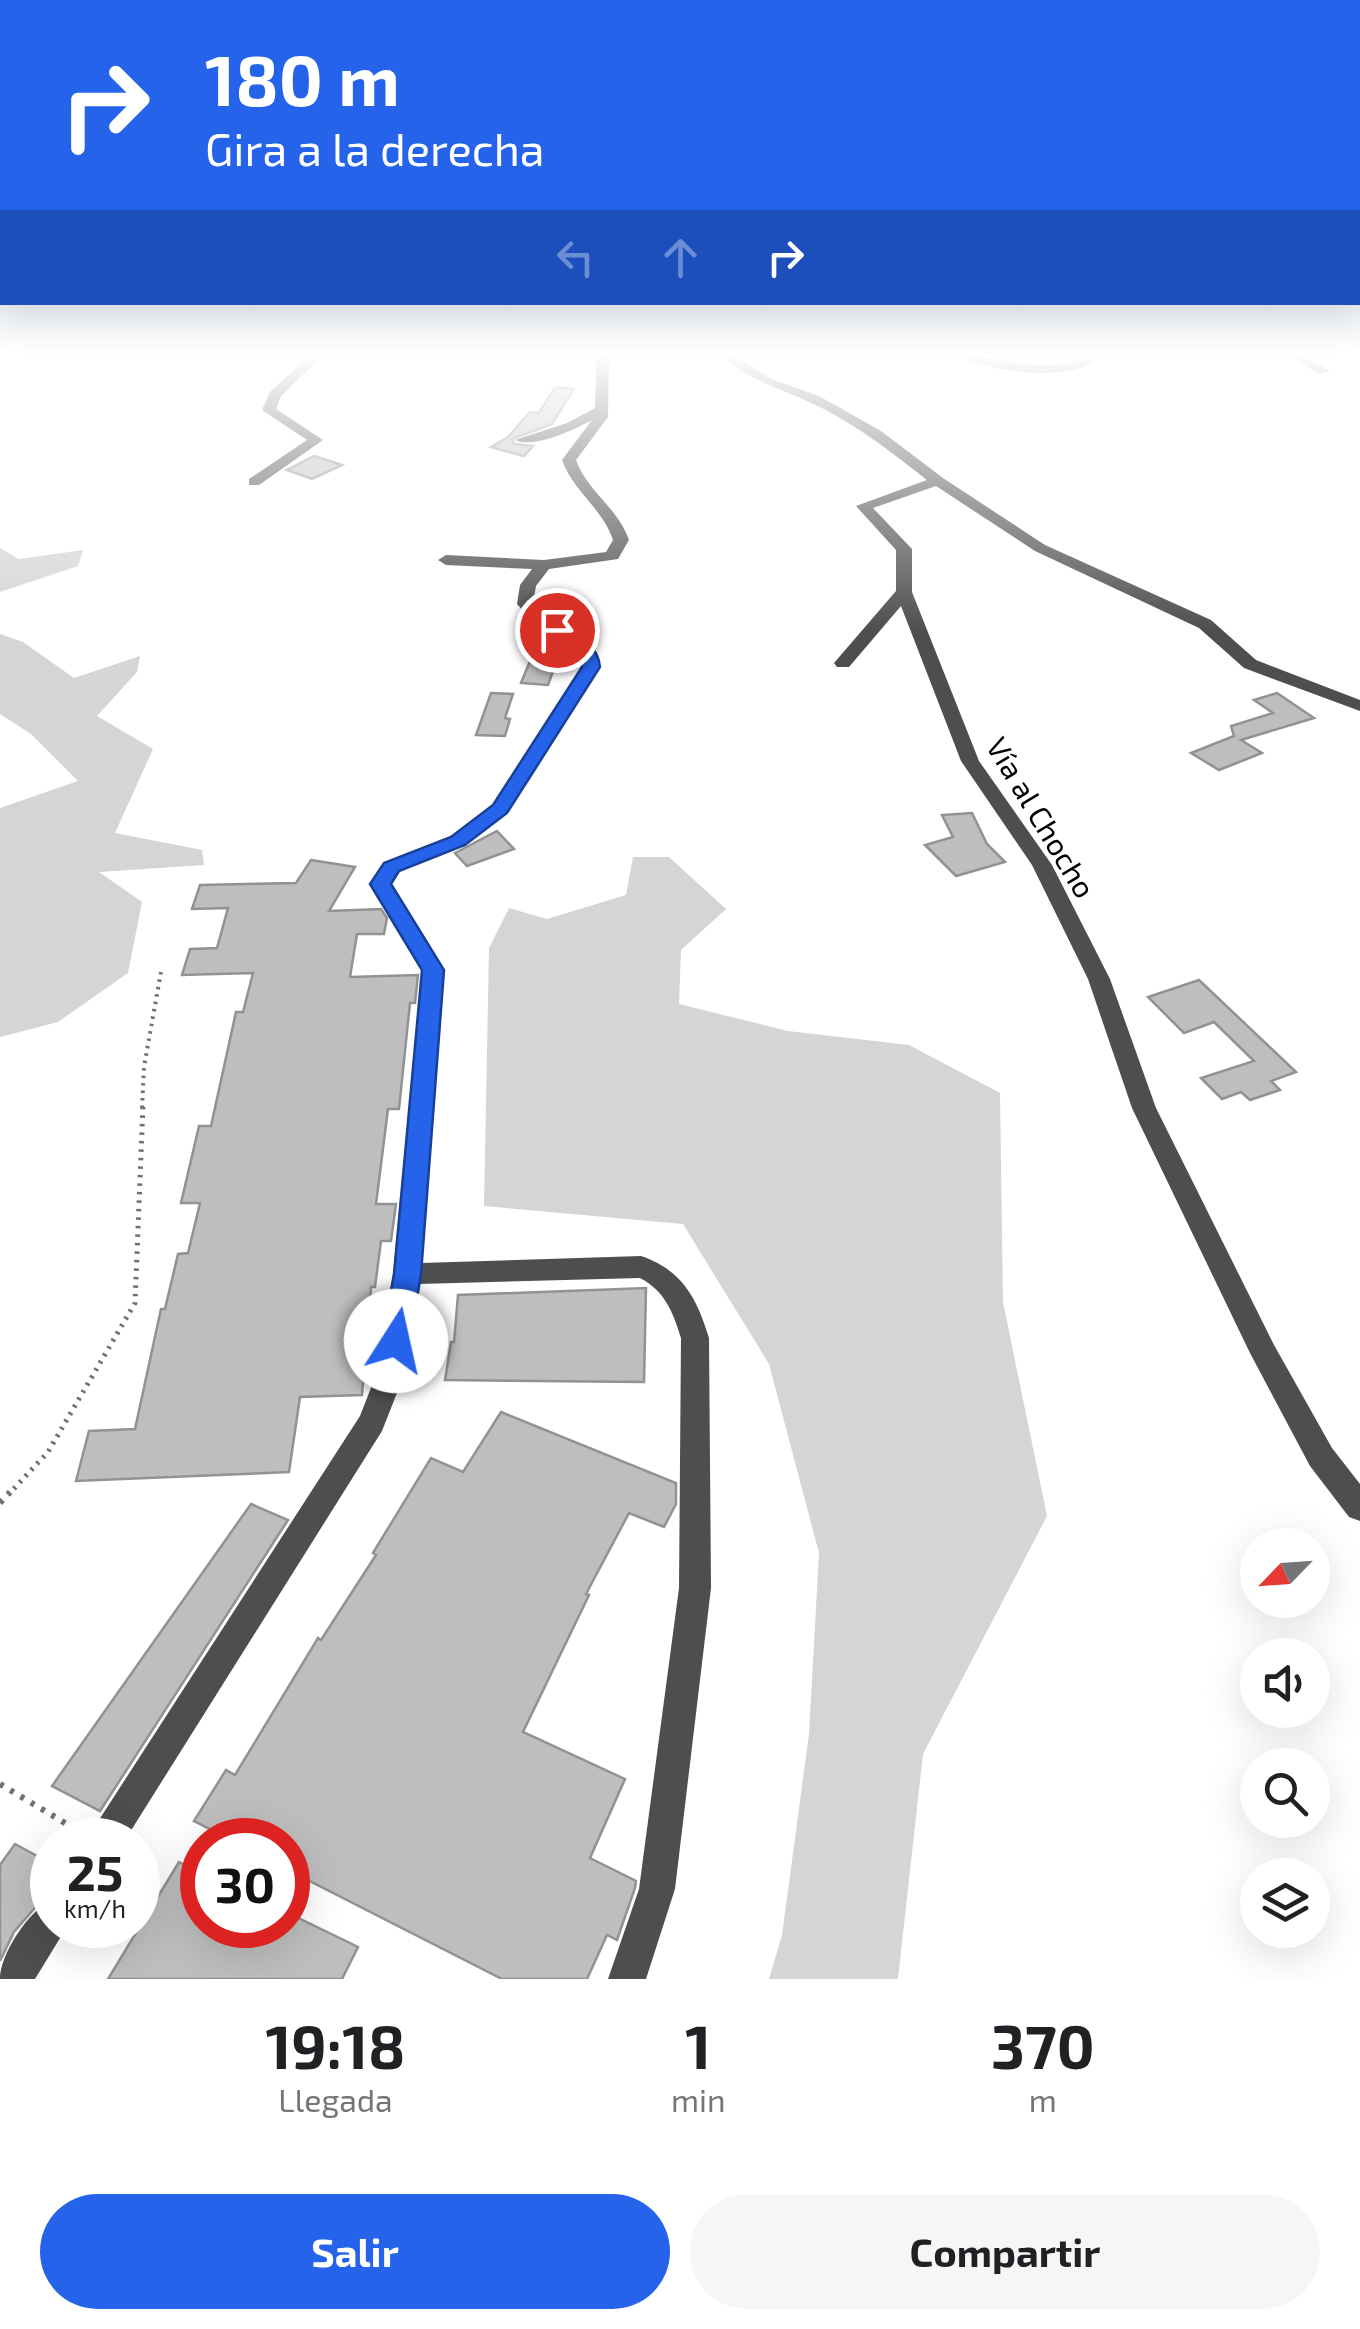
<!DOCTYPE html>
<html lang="es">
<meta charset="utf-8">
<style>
:root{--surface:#fff;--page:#f6f6f6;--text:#202124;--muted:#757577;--accent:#2563eb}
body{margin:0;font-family:"Exo 2",sans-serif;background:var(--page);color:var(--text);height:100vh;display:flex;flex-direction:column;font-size:38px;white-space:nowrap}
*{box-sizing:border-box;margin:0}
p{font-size:32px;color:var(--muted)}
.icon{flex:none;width:55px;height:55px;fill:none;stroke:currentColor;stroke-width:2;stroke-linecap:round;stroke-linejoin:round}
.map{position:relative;height:1979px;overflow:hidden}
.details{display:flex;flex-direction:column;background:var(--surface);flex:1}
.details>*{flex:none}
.banner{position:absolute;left:0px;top:0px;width:1360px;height:305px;box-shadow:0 10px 40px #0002;background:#2563eb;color:#fff;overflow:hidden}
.needle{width:65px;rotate:245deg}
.tools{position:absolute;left:1240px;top:1528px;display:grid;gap:20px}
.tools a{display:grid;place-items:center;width:90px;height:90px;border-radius:50%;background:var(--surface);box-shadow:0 10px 40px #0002;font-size:50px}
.speed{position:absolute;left:30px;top:1818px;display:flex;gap:20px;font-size:50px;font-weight:700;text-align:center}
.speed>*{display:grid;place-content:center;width:130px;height:130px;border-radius:50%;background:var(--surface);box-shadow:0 10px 40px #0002;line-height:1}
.speed small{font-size:25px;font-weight:400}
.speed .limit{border:15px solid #d22;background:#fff;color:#111}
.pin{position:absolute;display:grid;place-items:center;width:85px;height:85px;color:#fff;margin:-42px;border:5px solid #fff;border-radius:50%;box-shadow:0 2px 10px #0007}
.me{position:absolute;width:110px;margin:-55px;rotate:10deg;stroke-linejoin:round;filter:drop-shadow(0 0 8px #0008)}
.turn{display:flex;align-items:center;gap:35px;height:210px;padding:0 40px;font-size:45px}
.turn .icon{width:130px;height:130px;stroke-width:2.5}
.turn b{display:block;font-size:70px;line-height:85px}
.lanes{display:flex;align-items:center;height:95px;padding:0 40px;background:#0003;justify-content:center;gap:50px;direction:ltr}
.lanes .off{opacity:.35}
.eta{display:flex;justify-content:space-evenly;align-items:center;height:170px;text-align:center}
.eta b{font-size:60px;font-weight:700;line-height:70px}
.action{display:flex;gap:20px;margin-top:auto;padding:20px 40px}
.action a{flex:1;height:115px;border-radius:60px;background:var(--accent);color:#fff;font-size:40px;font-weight:700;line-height:115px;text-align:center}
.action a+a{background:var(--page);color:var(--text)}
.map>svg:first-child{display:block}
.green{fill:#d5d5d5}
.building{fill:#bebebe;stroke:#929292;stroke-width:2.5}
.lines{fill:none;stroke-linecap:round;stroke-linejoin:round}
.path-far2{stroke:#707070;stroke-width:4;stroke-dasharray:2.5 5;stroke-linecap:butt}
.path-far1{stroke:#707070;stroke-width:5;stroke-dasharray:2.5 6;stroke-linecap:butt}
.path{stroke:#707070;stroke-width:6;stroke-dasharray:4 8;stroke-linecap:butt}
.minor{fill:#4e4e4e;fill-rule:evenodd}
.route{fill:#2563eb;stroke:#184099;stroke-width:2.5}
.labels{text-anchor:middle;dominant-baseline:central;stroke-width:8;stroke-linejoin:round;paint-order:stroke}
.street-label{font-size:30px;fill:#000;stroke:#fff}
</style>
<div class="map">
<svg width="1360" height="1979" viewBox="0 0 1360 1979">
<rect width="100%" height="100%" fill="#fff"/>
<g class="green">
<path d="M0,548L19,559L83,550L78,566L0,592Z"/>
<path d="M0,634L23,642L74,678L140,656L137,672L97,716L153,749L115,833L202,850L204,865L99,872L142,902L128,973L58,1022L0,1037V808L78,781L31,734L0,714Z"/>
<path d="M633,857H669L726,909L681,950L679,1004L788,1031L909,1045L1000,1093L1003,1302L1047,1516L923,1754L898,1979H769L782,1935L809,1734L819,1553L769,1364L683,1224L484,1206L489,948L509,908L547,919L626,895Z"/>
</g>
<g class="building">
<path d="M555,387L574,389L552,424L512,439L514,444L533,446L524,456L491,447L508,437L530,412L539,413Z"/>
<path d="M314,456L342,465L312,479L287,470Z"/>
<path d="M530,661L556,663L548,685L521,683Z"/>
<path d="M491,693L513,694L505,718L510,719L505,736L476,735Z"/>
<path d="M1277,693L1314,718L1241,740L1262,753L1219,770L1191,753L1234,736L1231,726L1273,713L1254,700Z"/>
<path d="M972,813L987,844L1005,862L956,876L925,845L953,837L942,815Z"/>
<path d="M497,831L514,849L467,866L455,853Z"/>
<path d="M311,860L355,867L329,911L381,909L387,918L384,934H357L350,977L418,975L415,1003H410L399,1109H388L376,1204H396L391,1241H381L375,1287H371L362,1395L300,1397L289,1472L76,1481L89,1431L135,1429L161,1309H165L178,1254L188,1253L200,1203H181L199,1126H211L236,1012H243L253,973L182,975L190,949L217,948L228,908L192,909L200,885L296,883Z"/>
<path d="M1199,980L1296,1072L1271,1081L1280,1090L1250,1100L1241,1092L1222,1099L1201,1078L1254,1061L1214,1022L1184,1033L1148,997Z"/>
<path d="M646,1288L644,1382L445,1380L451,1342H454L458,1295Z"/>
<path d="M501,1412L676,1483V1504L664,1527L629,1513L586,1594L589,1595L523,1732L625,1779L590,1858L636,1881L635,1888L617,1940L607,1935L587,1979H502L288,1870V1840H231L194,1821L226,1770L235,1775L318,1638L321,1640L376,1555L373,1553L431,1458L463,1472Z"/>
<path d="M251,1504L288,1520L100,1811L52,1786Z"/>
<path d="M15,1844L52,1864V1888L14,1932L0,1961V1865Z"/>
<path d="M179,1862L202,1874V1925H288V1913L358,1947L342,1979H108Z"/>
</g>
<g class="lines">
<path class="path-far2" d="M142,1108L144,1067L161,972"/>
<path class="path-far1" d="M8,1495L48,1452L135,1303L143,1105"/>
<g class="path">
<path d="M0,1503L10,1492"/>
<path d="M0,1784L80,1832"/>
</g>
<g class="minor">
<path d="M311,354H324L281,396L276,409L323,440L259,485H249V479L307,440L262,410L270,392Z"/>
<path d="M597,354H609L608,417L576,460C587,491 618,508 629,540L618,559L549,569L536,586L533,603L588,644L600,667L507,813L465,845L399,871L391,885L444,970L421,1263L641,1256C682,1270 697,1298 709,1338L711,1588L675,1889L646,1979H608L639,1889L679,1588L681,1338C673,1312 665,1291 640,1278L419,1284L404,1375L382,1431L125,1840H86L360,1416L376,1375L393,1274L422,970L371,885L384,863L451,837L493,805L582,667C575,636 536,628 517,604L520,585L532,569L446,565L438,560L446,555L544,560L606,552L613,540C603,509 573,491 562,460L592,420C574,430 533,449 515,440L567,423L595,408Z"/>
<path d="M719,354H734L771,379L819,396L881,431L943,478L1045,545L1211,620L1256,660L1360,700V711L1244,668L1199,628L1035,551L936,486L873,508L912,549V592L979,761L1052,865L1110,979L1156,1108L1274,1345L1332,1448L1360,1484V1521L1349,1517L1310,1466L1250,1353L1132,1108L1088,979L1032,865L961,761L901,606L849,667H837L834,663L896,591V550L856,506L927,480C890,451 852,421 809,402C776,387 746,379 719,354Z"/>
<path d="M954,354C997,354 1040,376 1082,359L1081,354H1093L1094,361C1063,383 986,371 954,354Z"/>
<path d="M1283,354H1299L1330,371L1320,374Z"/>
<path d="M52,1900V1925H68L35,1979H0C0,1954 29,1910 52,1900Z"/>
</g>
</g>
<linearGradient id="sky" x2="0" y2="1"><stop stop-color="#89aaca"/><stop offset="0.56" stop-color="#fff"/><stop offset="1" stop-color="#fff" stop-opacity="0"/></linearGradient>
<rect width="1360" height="631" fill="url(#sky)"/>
<path class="route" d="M557,625C576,632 598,645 600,667L507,813L465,845L399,871L391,884L444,970L421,1274L410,1341L406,1349L396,1353L386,1349L382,1341L394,1274L422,970L370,884L384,863L451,837L493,805L582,667L577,651L548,630Z"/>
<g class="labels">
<g class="street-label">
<text transform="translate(1042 817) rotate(59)">Vía al Chocho</text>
</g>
</g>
</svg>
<div class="tools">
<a><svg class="needle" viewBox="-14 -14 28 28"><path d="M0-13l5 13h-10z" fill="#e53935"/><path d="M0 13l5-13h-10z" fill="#757577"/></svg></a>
<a><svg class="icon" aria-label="sound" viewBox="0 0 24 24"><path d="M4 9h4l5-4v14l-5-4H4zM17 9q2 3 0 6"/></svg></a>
<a><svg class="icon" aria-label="search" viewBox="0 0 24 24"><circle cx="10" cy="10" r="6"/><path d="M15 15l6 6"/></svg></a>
<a><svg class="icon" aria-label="layers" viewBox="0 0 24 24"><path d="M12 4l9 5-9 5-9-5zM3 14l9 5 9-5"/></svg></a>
</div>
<div class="speed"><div>25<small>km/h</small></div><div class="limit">30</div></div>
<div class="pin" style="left:557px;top:630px;background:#d93025"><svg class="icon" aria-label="arrive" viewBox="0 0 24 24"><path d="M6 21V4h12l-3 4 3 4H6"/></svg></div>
<svg class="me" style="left:396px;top:1341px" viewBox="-20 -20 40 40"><circle r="19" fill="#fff"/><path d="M0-13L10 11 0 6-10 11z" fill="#2563eb"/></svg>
<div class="banner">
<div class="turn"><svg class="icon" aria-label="right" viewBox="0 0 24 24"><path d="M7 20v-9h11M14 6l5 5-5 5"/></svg><div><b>180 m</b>Gira a la derecha</div></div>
<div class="lanes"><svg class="icon off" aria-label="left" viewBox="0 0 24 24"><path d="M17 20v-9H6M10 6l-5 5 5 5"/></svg><svg class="icon off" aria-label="ahead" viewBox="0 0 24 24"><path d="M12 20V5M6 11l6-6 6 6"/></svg><svg class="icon" aria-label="right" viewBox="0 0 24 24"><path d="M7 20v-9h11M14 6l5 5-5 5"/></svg></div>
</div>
</div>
<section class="details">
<div class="eta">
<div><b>19:18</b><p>Llegada</p></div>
<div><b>1</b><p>min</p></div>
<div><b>370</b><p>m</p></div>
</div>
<div class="action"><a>Salir</a><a>Compartir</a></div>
</section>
